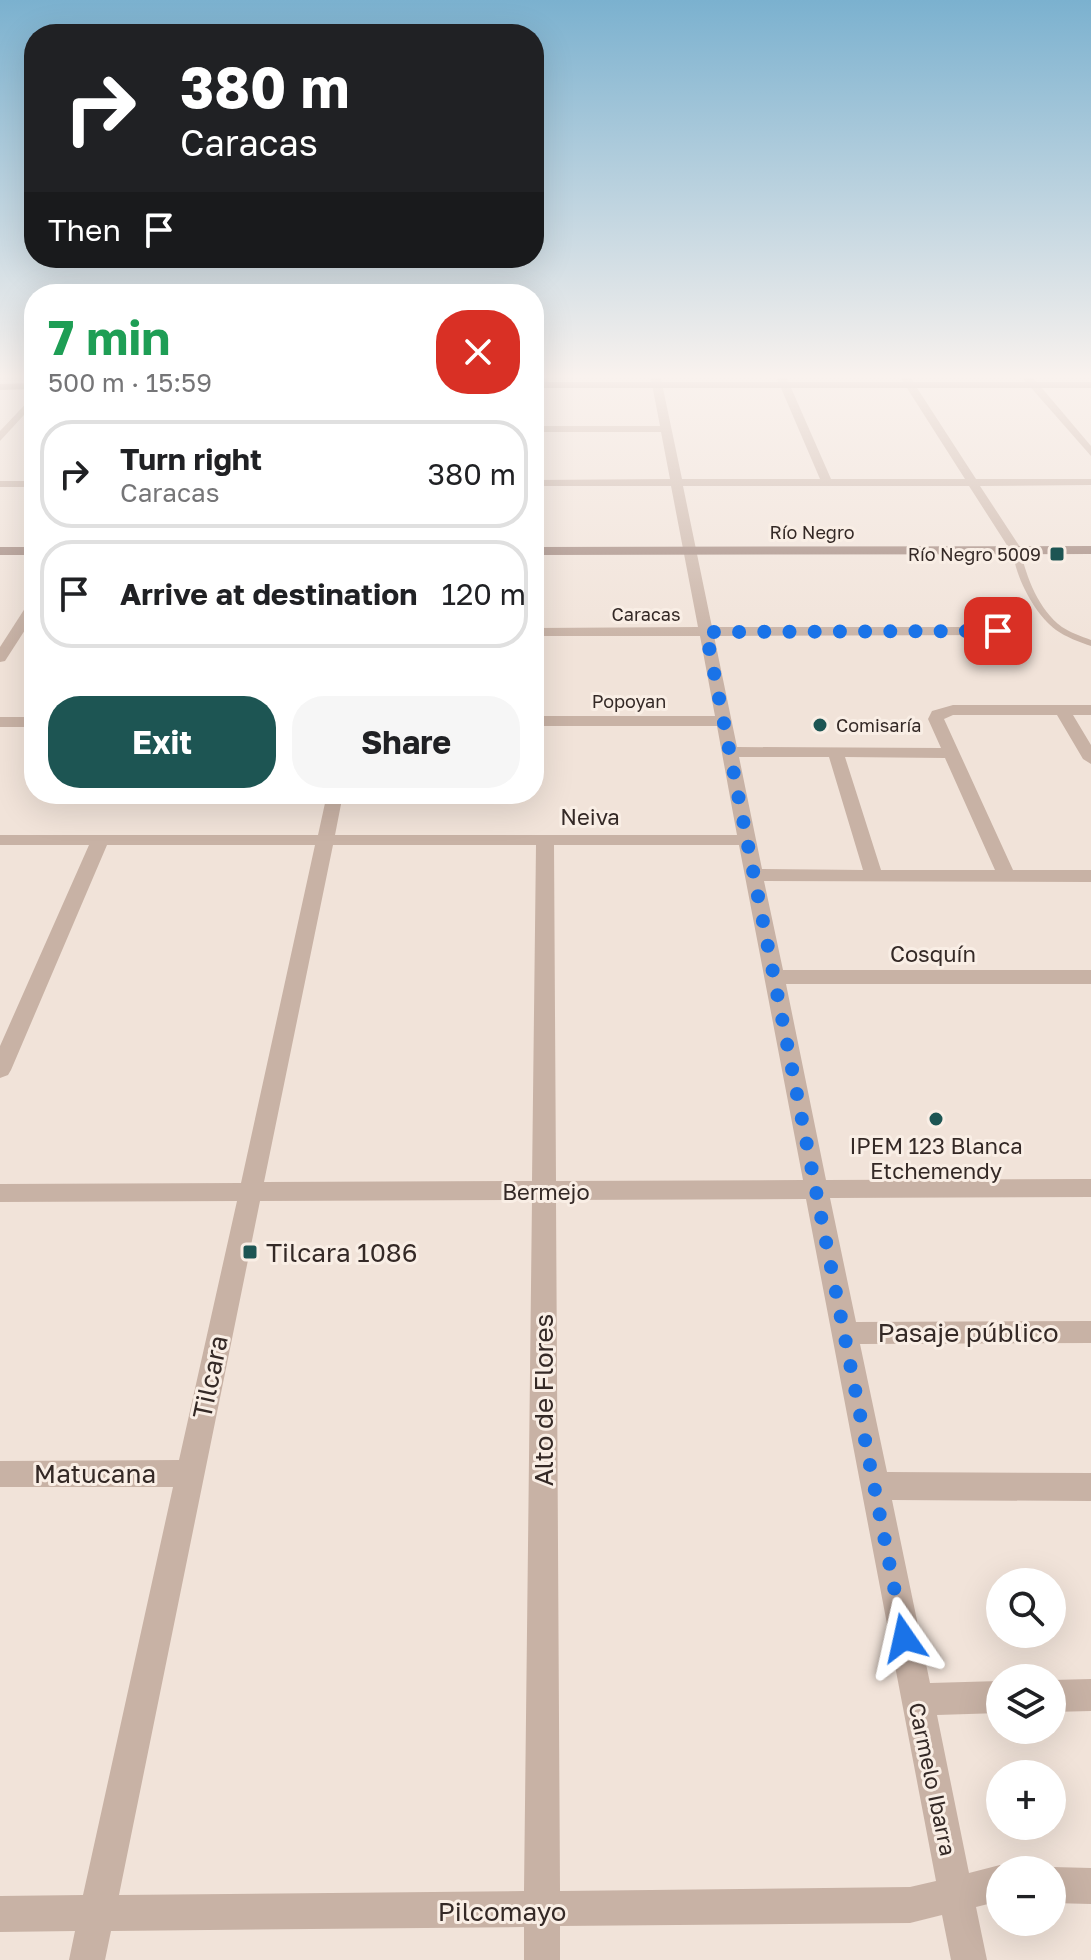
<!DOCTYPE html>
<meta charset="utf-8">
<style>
:root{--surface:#fff;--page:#f6f6f6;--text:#202124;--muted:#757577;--line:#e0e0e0;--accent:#1d5553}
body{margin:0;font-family:"Golos Text",sans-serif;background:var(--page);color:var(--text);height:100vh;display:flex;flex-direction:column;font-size:30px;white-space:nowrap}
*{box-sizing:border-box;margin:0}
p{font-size:26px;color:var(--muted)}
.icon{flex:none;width:44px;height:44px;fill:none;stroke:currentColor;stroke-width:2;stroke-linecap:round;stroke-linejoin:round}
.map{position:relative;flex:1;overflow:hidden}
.sheet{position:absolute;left:24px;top:284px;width:520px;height:520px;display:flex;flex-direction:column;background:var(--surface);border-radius:32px;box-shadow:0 8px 32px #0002}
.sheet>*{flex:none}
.banner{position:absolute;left:24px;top:24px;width:520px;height:244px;border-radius:32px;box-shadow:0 8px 32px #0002;background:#202124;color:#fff;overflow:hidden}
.fabs{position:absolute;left:986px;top:1568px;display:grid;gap:16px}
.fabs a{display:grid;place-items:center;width:80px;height:80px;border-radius:50%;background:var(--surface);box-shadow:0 8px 32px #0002;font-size:40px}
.pin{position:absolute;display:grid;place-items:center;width:68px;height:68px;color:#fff;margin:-34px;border-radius:16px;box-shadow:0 4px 12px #0006}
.me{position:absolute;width:88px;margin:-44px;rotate:349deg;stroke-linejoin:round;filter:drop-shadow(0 0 6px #0008)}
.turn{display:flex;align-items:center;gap:28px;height:168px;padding:0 24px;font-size:36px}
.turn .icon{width:104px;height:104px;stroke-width:2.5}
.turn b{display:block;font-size:56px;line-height:68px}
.then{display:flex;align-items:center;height:76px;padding:0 24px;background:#0003;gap:16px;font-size:30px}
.round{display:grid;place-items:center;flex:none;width:84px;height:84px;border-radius:32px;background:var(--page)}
.overview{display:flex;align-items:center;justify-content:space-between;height:136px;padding:0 24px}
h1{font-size:48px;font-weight:700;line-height:60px;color:#1e9e55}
.action{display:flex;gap:16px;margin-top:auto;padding:16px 24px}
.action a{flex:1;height:92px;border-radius:32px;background:var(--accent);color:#fff;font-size:32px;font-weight:700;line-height:92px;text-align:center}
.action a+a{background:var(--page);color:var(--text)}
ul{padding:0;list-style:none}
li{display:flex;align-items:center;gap:24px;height:108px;margin:0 16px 12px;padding:0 8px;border:4px solid var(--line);border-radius:32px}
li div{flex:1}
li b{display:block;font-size:30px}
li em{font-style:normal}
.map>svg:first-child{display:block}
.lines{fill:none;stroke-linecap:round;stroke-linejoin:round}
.service{fill:#c8b2a5;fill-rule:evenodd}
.minor{fill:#c8b2a5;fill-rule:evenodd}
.secondary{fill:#9c8177;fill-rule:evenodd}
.route{stroke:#1a73e8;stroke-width:14;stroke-dasharray:0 25.2}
.poi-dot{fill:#1d5553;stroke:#f9eee5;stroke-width:3}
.labels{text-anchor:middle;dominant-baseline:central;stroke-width:6;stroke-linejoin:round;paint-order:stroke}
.far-street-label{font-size:18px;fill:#342926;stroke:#f9eee5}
.far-poi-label{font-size:18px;fill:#342926;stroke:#f9eee5;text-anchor:end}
.street-label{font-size:22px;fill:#342926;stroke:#f9eee5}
.poi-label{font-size:22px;fill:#342926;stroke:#f9eee5}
.near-poi-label{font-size:26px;fill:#342926;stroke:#f9eee5;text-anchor:start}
.near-street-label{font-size:26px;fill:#342926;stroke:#f9eee5}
</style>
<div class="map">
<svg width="1091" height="1960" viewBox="0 0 1091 1960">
<rect width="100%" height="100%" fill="#f1e3d9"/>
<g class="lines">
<path class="service" d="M1013,548L1020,550C1027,578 1038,609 1062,627C1071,633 1081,636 1091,640V646C1079,642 1066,637 1056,630C1035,615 1013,574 1013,548Z"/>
<g class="minor">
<path d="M538,374H548L547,387H541Z"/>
<path d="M650,374H660L682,479H820L775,374H785L831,479H965L898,374H908L976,479H1091V485L980,486L1022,550L1016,554L1012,553L969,486H683L712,627H998L1005,631L998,635L714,636L737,747L941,748L928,719L932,711L953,705H1091V715H1073L1091,745V764L1083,759L1057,715H953L944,719L1013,870H1091V882L764,881L783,970H1091V984H786L826,1180L1091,1179V1197L830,1198L856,1322L1091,1321V1343L860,1344L887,1472L1091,1473V1501L892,1500L930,1683L1000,1681V1713L937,1715L969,1873L1000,1865L1011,1870H1000V1901L976,1907L987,1960H951L942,1915L910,1923L560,1926V1960H524V1927L111,1931L105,1960H69L75,1931L0,1932V1896L83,1895L173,1487H0V1461L179,1460L237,1201L0,1202V1184L241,1183L315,845H107L11,1070L8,1075L0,1078V1046L89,845H0V835H318L327,794H343L335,835H737L717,726H534V716H715L700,636H534V628L698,627L671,486H534V480L670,479L661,432H534V426H660ZM739,757H829L863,870L762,869ZM845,757L945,758L995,870H881ZM333,845H536L532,1181L264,1182ZM554,845H739L803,1180L556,1181ZM806,1199L936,1881L910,1887L560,1891L556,1200ZM532,1200L524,1891L119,1895L260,1201Z"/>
<path d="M1019,374H1030L1091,446V456Z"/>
<path d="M34,395V404L0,441V431Z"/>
<rect x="0" y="481" width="34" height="6"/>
<path d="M34,601V616L5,661L0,662V647L29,602Z"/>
<rect x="0" y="717" width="34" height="10"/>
<path d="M1091,1679V1711L1052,1712V1680Z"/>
<path d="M1052,1867L1091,1868V1904L1052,1903V1870H1046Z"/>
</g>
<g class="secondary">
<rect x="534" y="382" width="557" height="6"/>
<path d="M34,383V389L0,390V384Z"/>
<path d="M1091,546V554L534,555V547Z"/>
<rect x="0" y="547" width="34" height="8"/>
</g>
</g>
<linearGradient id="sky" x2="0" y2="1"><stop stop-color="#7bb1cf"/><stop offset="0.58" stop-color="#f9f2ee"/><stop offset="1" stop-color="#f9f2ee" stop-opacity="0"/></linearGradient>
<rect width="1091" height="649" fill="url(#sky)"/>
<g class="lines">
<path class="route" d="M904,1638L706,632L998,631"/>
</g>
<g class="poi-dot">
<rect x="1049" y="546" width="16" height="16" rx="4"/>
<circle cx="820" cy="725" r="8"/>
<circle cx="936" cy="1119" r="8"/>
<rect x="242" y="1244" width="16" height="16" rx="4"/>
</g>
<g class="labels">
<g class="far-street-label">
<text x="812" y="532">Río Negro</text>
<text x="646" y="614">Caracas</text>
<text x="629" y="701">Popoyan</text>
</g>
<g class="far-poi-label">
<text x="1041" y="554">Río Negro 5009</text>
<text x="836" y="725" text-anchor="start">Comisaría</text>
</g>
<g class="street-label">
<text x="590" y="816">Neiva</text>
<text x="933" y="953">Cosquín</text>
<text x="546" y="1191">Bermejo</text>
<text transform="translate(933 1779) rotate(78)">Carmelo Ibarra</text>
</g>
<g class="poi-label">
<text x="936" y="1145">IPEM 123 Blanca<tspan x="936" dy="25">Etchemendy</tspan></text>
</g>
<g class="near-poi-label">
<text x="266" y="1252">Tilcara 1086</text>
</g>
<g class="near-street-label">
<text x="968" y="1332">Pasaje público</text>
<text transform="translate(210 1377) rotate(-78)">Tilcara</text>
<text transform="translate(543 1400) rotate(-90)">Alto de Flores</text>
<text x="95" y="1473">Matucana</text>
<text x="502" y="1911">Pilcomayo</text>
</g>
</g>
</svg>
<div class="fabs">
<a><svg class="icon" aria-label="search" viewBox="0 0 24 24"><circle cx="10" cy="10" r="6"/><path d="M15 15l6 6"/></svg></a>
<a><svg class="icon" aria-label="layers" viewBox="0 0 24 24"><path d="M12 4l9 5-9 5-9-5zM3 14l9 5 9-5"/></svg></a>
<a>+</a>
<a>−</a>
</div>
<div class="pin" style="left:998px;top:631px;background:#d93025"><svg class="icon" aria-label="arrive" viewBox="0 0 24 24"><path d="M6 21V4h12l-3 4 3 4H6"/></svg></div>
<svg class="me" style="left:904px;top:1638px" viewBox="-20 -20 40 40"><path d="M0-17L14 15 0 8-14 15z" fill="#1a73e8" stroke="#fff" stroke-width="4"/></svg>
<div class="banner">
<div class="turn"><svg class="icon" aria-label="right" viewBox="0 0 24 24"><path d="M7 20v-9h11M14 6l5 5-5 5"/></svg><div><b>380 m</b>Caracas</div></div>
<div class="then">Then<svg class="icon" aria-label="arrive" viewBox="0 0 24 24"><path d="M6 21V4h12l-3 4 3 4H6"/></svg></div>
</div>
<section class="sheet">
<div class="overview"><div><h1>7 min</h1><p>500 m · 15:59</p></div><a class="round" style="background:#d93025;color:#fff"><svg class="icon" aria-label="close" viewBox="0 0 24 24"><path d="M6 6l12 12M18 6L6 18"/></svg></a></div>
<ul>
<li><svg class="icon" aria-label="right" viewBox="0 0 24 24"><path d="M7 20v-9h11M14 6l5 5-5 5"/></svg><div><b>Turn right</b><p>Caracas</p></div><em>380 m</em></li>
<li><svg class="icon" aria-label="arrive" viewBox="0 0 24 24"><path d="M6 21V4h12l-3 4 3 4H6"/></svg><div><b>Arrive at destination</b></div><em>120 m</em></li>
</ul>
<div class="action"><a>Exit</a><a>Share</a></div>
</section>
</div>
